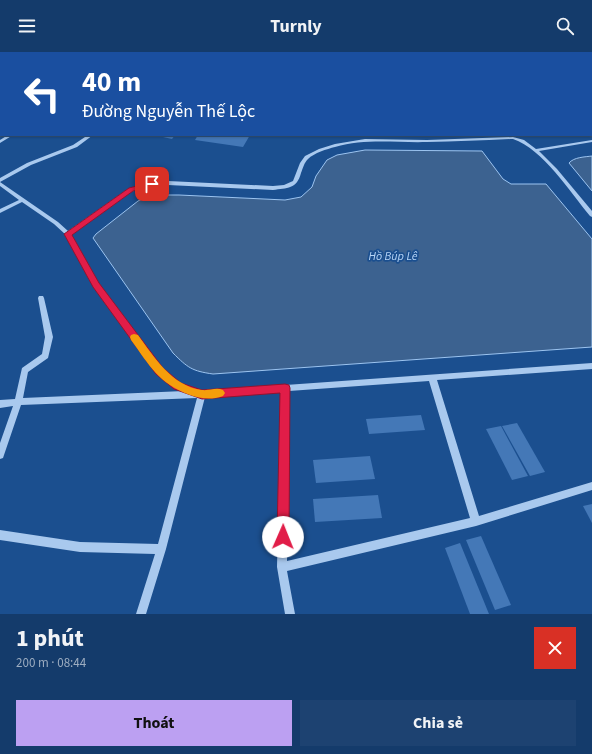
<!DOCTYPE html>
<html lang="vi">
<meta charset="utf-8">
<style>
:root{--surface:#143b6b;--page:#1d4271;--text:#f1f3f6;--muted:#9dadc1;--line:#33557e;--accent:#bca0f2}
body{margin:0;font-family:"Source Sans 3",sans-serif;background:var(--page);color:var(--text);height:100vh;display:flex;flex-direction:column;font-size:15px;white-space:nowrap}
*{box-sizing:border-box;margin:0}
p{font-size:13px;color:var(--muted)}
.icon{flex:none;width:22px;height:22px;fill:none;stroke:currentColor;stroke-width:2;stroke-linecap:round;stroke-linejoin:round}
.map{position:relative;height:562px;overflow:hidden}
.details{display:flex;flex-direction:column;background:var(--surface);flex:1}
.details>*{flex:none}
.guide{position:absolute;left:0px;top:0px;width:592px;height:84px;box-shadow:0 1px 3px #0004,0 0 0 1px var(--line);background:#1a4fa0;color:#fff;overflow:hidden}
.pin{position:absolute;display:grid;place-items:center;width:34px;height:34px;color:#fff;margin:-17px;border-radius:8px;box-shadow:0 2px 6px #0006}
.me{position:absolute;width:44px;margin:-22px;rotate:1deg;stroke-linejoin:round;filter:drop-shadow(0 0 3px #0008)}
.turn{display:flex;align-items:center;gap:14px;height:84px;padding:0 16px;font-size:18px}
.turn .icon{width:52px;height:52px;stroke-width:2.5}
.turn b{display:block;font-size:28px;line-height:34px}
.round{display:grid;place-items:center;flex:none;width:42px;height:42px;border-radius:0px;background:var(--page)}
.headline{display:flex;align-items:center;justify-content:space-between;height:68px;padding:0 16px}
h1{font-size:24px;font-weight:700;line-height:30px}
.primary-button{display:flex;gap:8px;margin-top:auto;padding:8px 16px}
.primary-button a{flex:1;height:46px;border-radius:0px;background:var(--accent);color:#111;font-size:16px;font-weight:700;line-height:46px;text-align:center}
.primary-button a+a{background:var(--page);color:var(--text)}
header{display:flex;justify-content:space-between;align-items:center;height:52px;padding:0 16px;background:var(--surface);font-size:18px;font-weight:700}
.map>svg:first-child{display:block}
.water{fill:#3c6290;stroke:#9cc4f0}
.building{fill:#4478b7}
.lines{fill:none;stroke-linecap:round;stroke-linejoin:round}
.minor{fill:#a9c9ee;fill-rule:evenodd}
.route{fill:#e11d48;stroke:#92132f}
.slow{fill:#f59e0b}
.labels{text-anchor:middle;dominant-baseline:central;stroke-width:3.5;stroke-linejoin:round;paint-order:stroke}
.water-label{font-size:12px;font-style:italic;fill:#b5d3f5;stroke:#1b4f8f}
</style>
<header><svg class="icon" aria-label="menu" viewBox="0 0 24 24"><path d="M4 6h16M4 12h16M4 18h16"/></svg>Turnly<svg class="icon" aria-label="search" viewBox="0 0 24 24"><circle cx="10" cy="10" r="6"/><path d="M15 15l6 6"/></svg></header>
<div class="map">
<svg width="592" height="562" viewBox="0 0 592 562">
<rect width="100%" height="100%" fill="#1b4f8f"/>
<g class="water">
<path d="M365,98L482,99L503,127L511,132H546L592,187V295L213,322C192,319 188,316 173,301L93,186L96,182L138,149L146,145L158,143H179L285,148L301,145L312,135L316,124L327,108L337,103Z"/>
<path d="M592,104V139L569,111C574,105 585,105 592,104Z"/>
</g>
<g class="building">
<path d="M154,83H175L172,87Z"/>
<path d="M198,83L231,85L232,83H250L243,95L195,88Z"/>
<path d="M421,363L425,378L369,382L366,367Z"/>
<path d="M517,371L545,420L530,424L502,374Z"/>
<path d="M501,374L528,424L512,428L486,377Z"/>
<path d="M370,404L375,427L316,431L313,408Z"/>
<path d="M378,443L382,466L315,470L313,447Z"/>
<path d="M592,452V471L583,454Z"/>
<path d="M481,484L511,553L495,558L466,488Z"/>
<path d="M460,491L489,562H470L445,496Z"/>
</g>
<g class="lines">
<g class="minor">
<path d="M40,0H50L52,1H42Z"/>
<rect x="451" y="0" width="4" height="1"/>
<path d="M521,0H526L527,1H522Z"/>
<path d="M8,83H13L0,91V88Z"/>
<path d="M88,83H93L77,95L31,113L0,130V126L27,111L73,93Z"/>
<path d="M513,85L524,88L536,97L592,88V90L539,99L557,117L592,159V165L590,164C570,140 543,97 513,87C484,88 455,90 427,90C397,91 365,86 335,95C327,97 314,101 308,107C304,111 303,116 301,121C297,137 287,136 273,138L168,133L141,136L129,141L71,183L98,231L162,317L180,331L202,339L592,311V317L437,328L479,464L592,430V438L476,474L287,519L295,562H285L277,515L281,340L205,345L166,497L146,562H136L155,502L80,500L0,488V478L80,490L158,492L197,346L21,353L4,403L3,406L0,407V391L13,354L0,356V348L15,347L22,316L42,302L45,285L38,246L39,244H43L44,246L53,285L48,306L28,320L23,346L184,339L175,336L156,321L94,235L66,183L54,172L22,150L0,161V157L19,148L0,134V130L58,170L68,179L125,139L140,132L168,129L273,134L284,133L293,129L300,111L305,104L319,97L335,92L365,87L427,88ZM429,329L470,466L287,509L289,339Z"/>
</g>
</g>
<path class="route" d="M152,130L154,131V134L133,139L72,183L99,231L163,316L181,331L202,338L285,332L289,333L290,336L289,485L287,490L283,491L279,490L277,485L280,341L202,347L174,337L156,322L93,235L64,182L129,136Z"/>
<path class="slow" d="M134,282L138,283C154,305 172,334 202,338C209,339 216,335 223,338L225,341L223,344C212,348 201,347 190,343C158,331 150,314 131,288L130,285L131,283Z"/>
<g class="labels">
<g class="water-label">
<text x="393" y="204">Hồ Búp Lê</text>
</g>
</g>
</svg>
<div class="pin" style="left:152px;top:132px;background:#d93025"><svg class="icon" aria-label="arrive" viewBox="0 0 24 24"><path d="M6 21V4h12l-3 4 3 4H6"/></svg></div>
<svg class="me" style="left:283px;top:485px" viewBox="-20 -20 40 40"><circle r="19" fill="#fff"/><path d="M0-13L10 11 0 6-10 11z" fill="#e11d48"/></svg>
<div class="guide">
<div class="turn"><svg class="icon" aria-label="left" viewBox="0 0 24 24"><path d="M17 20v-9H6M10 6l-5 5 5 5"/></svg><div><b>40 m</b>Đường Nguyễn Thế Lộc</div></div>
</div>
</div>
<section class="details">
<div class="headline"><div><h1>1 phút</h1><p>200 m · 08:44</p></div><a class="round" style="background:#d93025;color:#fff"><svg class="icon" aria-label="close" viewBox="0 0 24 24"><path d="M6 6l12 12M18 6L6 18"/></svg></a></div>
<div class="primary-button"><a>Thoát</a><a>Chia sẻ</a></div>
</section>
